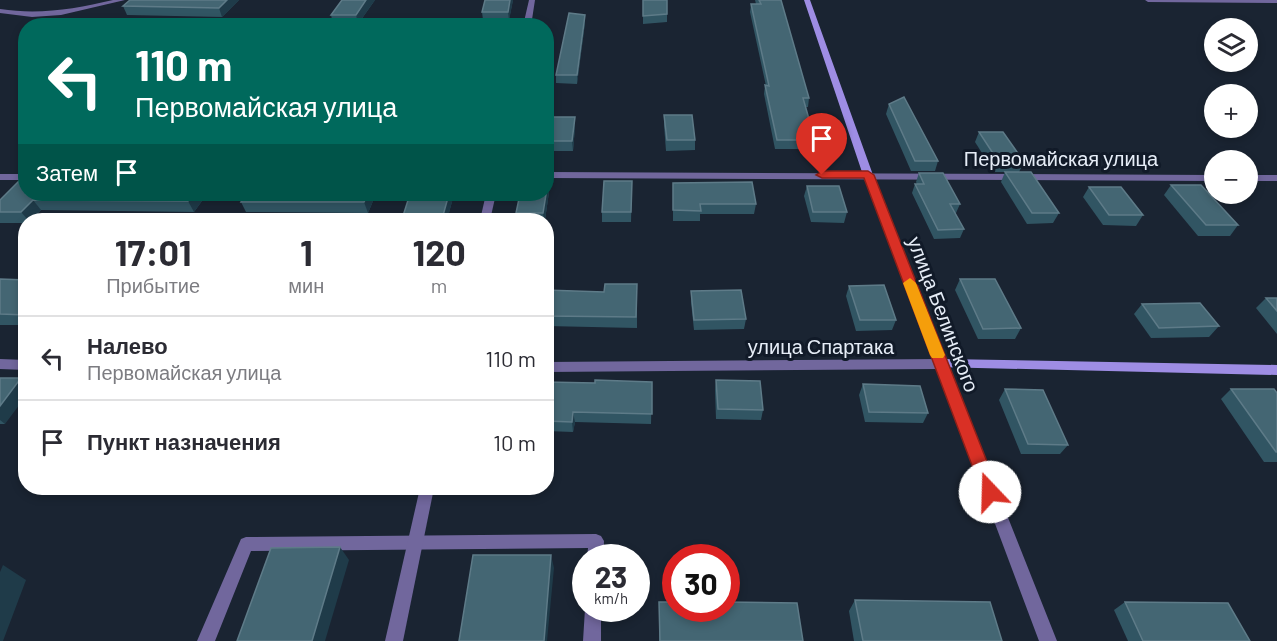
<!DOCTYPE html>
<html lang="ru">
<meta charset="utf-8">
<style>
:root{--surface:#fff;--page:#f7f7f7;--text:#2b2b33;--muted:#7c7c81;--line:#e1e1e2}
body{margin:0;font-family:Barlow,sans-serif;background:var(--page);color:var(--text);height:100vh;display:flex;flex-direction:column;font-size:22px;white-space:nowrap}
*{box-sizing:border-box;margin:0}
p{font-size:20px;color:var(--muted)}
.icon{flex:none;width:33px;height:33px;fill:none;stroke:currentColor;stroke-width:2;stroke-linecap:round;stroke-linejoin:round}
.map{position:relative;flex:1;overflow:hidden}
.side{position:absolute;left:18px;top:213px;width:536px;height:282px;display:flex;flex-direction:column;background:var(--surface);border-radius:24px;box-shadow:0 3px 9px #0003}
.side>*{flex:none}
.top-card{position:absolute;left:18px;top:18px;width:536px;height:183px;border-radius:24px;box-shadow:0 3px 9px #0003;background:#00695c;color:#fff;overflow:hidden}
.controls{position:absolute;left:1204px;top:18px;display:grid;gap:12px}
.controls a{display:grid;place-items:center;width:54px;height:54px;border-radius:50%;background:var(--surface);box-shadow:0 3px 9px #0003;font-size:30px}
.speed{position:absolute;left:572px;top:544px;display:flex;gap:12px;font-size:30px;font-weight:700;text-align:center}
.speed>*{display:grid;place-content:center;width:78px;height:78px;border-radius:50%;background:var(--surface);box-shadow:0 3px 9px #0003;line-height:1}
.speed small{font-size:15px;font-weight:400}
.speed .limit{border:9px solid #d22;background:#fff;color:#111}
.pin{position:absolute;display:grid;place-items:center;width:51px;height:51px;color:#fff;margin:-62px -26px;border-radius:50% 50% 50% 0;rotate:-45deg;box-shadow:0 0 6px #0007}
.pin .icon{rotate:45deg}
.me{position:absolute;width:66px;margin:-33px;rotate:339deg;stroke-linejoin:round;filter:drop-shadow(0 0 4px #0008)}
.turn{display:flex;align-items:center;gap:21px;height:126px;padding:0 18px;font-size:27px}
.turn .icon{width:78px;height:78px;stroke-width:2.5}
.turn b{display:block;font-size:42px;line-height:51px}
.then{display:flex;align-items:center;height:57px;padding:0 18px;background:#0003;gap:12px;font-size:22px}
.eta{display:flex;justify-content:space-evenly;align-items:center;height:102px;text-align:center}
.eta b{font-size:36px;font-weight:700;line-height:42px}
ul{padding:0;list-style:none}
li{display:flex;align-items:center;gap:18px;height:84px;padding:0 18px;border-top:2px solid var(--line)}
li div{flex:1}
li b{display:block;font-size:22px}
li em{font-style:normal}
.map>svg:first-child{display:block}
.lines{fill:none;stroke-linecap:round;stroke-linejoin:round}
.lane{fill:#71679d;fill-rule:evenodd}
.street{fill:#71679d;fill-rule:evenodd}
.secondary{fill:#9e8de4;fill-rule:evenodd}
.wall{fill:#315563}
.shaded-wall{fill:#1f3b49}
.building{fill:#446673;stroke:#5e7b88;stroke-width:1.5}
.route{fill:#d93025;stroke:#8d1f18;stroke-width:1.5}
.slow{fill:#f59e0b}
.labels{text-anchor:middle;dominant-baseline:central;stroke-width:6;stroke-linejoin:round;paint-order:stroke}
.street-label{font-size:20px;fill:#e6edf7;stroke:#111a28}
</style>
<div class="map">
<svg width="1277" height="641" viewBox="0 0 1277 641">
<rect width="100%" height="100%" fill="#1a2432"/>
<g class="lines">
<g class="lane">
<path d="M596,534L601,536L604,541L603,558H587L588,548L251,551L215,641H197L241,539L246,537Z"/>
<path d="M585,609H601V641H583Z"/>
</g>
<g class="street">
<path d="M113,0H125L61,15L32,17L0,13V9C39,15 75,9 113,0Z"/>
<path d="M529,0H535L531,26H523Z"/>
<path d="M1145,0H1277V3L1148,2Z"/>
<path d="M546,172L1215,175V181L546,178Z"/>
<rect x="0" y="174" width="26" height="6"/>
<rect x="1248" y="175" width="29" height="6"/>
<path d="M486,194H496L490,220H480Z"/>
<path d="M0,359L26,360V370L0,369Z"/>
<path d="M941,359L945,361L947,364L1057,641H1039L937,369L546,372V362Z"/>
<path d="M420,488H434L403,641H385Z"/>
</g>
<path class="secondary" d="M804,0H810L873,175L945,359L1277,365V375L937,367L863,175Z"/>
</g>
<g class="wall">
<path d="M239,0L222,17L127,15L123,6Z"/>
<path d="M375,0L358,24H333L331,15Z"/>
<path d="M513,0L509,20H483L482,12Z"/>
<path d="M643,0H667V22L643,24Z"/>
<path d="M755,0H781L809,98L808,107H805L815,140L813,149H775L764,94L765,85L766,86L750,12L751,4H756Z"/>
<path d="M585,15V23L577,84L556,83V75Z"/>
<path d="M889,104L938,161L935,171H911L886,114Z"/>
<path d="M664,115L695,140V150L666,151L664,125Z"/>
<path d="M575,127L573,151H547L546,139Z"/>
<path d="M979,132L1024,162L1019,172H994L975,142Z"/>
<path d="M1005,172L1059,213L1053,223L1027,224L1001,182Z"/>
<path d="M919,173L960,204L956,213H955L964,229L960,238L934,239L912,193L915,184H917L916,182Z"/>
<path d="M632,181L631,222H602V212Z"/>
<path d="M548,182L549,192L545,220H517L516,213Z"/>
<path d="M673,183L756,204L754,214H700V221H673Z"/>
<path d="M1171,185L1238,225L1230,236H1198L1164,195Z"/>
<path d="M807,186L847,212L844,223L811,222L804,196Z"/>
<path d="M1089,187L1143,215L1136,226L1103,225L1083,197Z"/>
<path d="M207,194L194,212L41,210L32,220H26V223H0V200Z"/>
<path d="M246,194H376L368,213L246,212L241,202Z"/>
<path d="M453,198L447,220H402V219Z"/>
<path d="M0,279L26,280V325H0Z"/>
<path d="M960,279L1021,328L1015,339H978L955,290Z"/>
<path d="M637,284V328L546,326V290L604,292Z"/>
<path d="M849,286L896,320L892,330L856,331L846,296Z"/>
<path d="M691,291L746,319L744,329L694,330L691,302Z"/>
<path d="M1266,298H1277V334L1256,308Z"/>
<path d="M1142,304L1219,326L1209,337L1151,338L1134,314Z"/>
<path d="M0,378L5,424H0Z"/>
<path d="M716,380L763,410L761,420L716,419L715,390Z"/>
<path d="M546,382L595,383L652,382L651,424L575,422L573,432L546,431Z"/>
<path d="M863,384L928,413L923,423L865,422L859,395Z"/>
<path d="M1005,389L1068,445L1060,454H1021L999,400Z"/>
<path d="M1231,389L1277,393V462H1264L1221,399Z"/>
<path d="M855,600L1002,641H854L849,611Z"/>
<path d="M659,602L803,641H659Z"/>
<path d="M1125,602L1250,641H1128L1114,610Z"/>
</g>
<g class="shaded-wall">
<path d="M227,0H239L222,17L219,8Z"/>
<path d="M366,0H375L358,24L356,15Z"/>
<path d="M510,0H513L509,20L508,12Z"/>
<path d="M585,15V23L577,84V75Z"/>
<path d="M575,117V127L573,151L572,141Z"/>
<path d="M548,182L549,192L545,220H544L543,213Z"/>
<path d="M194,194H207L194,212L188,201Z"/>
<path d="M368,194H376L368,213L364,202Z"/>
<path d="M449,194H452L453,198L447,220H442V219Z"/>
<path d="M33,200L41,210L32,220H28L21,212Z"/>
<path d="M21,378L26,383V396L5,424L0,420V406Z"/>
<path d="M573,412L575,422L573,432L572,422Z"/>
<path d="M340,547L349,560L325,641H312Z"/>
<path d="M551,555L554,568L547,641H544Z"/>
<path d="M3,565L26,580L3,641H0V572Z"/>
</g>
<g class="building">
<path d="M130,0H227L219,8L123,6Z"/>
<path d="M342,0H366L356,15H331Z"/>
<path d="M485,0H510L508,12H482Z"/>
<path d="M643,0H667V14L643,16Z"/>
<path d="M759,0H781L809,98H803L815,140H777L765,85L769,86L751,4H761Z"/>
<path d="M569,13L585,15L577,75H556Z"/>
<path d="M904,97L938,161H915L889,104Z"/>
<path d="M664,115H692L695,140H667Z"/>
<path d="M549,117H575L572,141H546Z"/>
<path d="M979,132H1003L1024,162L998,161Z"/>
<path d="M1005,172H1031L1059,213H1032Z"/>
<path d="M919,173H943L960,204H950L964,229L938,230L915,184H924Z"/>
<path d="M22,178H26V194H194L188,201L33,200L21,212H0V200Z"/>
<path d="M604,181H632L631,212H602Z"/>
<path d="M546,182H548L543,213H516L520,194H546Z"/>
<path d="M752,182L756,204H700L701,211L673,210V183Z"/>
<path d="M1171,185H1201L1238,225H1206Z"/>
<path d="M807,186H839L847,212H813Z"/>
<path d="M1089,187H1121L1143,215H1109Z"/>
<path d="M246,194H368L364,202H241Z"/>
<path d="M410,194H449L442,219H402Z"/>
<path d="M0,279L26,280V315L0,314Z"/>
<path d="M960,279H995L1021,328L983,329Z"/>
<path d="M605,284H637L636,317L546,316V290L604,292Z"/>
<path d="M884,285L896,320H860L849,286Z"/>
<path d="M741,290L746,319L694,320L691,291Z"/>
<path d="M1266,298H1277V311Z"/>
<path d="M1200,303L1219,326L1159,328L1142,304Z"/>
<path d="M0,378H21L0,406Z"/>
<path d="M595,380L652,382V414L573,412L572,422L546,421V382L595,383Z"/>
<path d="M716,380L760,381L763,410L718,409Z"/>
<path d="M863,384L920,386L928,413L869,412Z"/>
<path d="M1005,389L1043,390L1068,445L1028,444Z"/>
<path d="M1231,389H1274L1277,393V452H1276Z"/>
<path d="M340,547L312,641H237L271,548Z"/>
<path d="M473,555H551L544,641H459Z"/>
<path d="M855,600L990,602L1002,641H863Z"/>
<path d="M659,602H675V609H726V602L797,603L803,641H660Z"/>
<path d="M1125,602L1228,603L1250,641H1143Z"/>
</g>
<path class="route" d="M868,171L874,175L999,492L996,497L990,499L985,497L982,492L864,178H822L816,175L822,171Z"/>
<path class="slow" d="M910,278L916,283L945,355L943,358H932L930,355L903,283Z"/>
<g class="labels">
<g class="street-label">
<text x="1061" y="158">Первомайская улица</text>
<text transform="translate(944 314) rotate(69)">улица Белинского</text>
<text x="821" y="346">улица Спартака</text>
</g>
</g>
</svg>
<div class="controls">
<a><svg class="icon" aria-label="layers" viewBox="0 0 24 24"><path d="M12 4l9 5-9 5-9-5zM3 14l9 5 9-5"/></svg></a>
<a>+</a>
<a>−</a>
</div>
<div class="speed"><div>23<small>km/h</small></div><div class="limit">30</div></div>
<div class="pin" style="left:822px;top:175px;background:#d93025"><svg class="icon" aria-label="arrive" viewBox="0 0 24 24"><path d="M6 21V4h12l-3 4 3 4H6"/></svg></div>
<svg class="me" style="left:990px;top:492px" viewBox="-20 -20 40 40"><circle r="19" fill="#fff"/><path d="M0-13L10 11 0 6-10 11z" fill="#d93025"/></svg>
<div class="top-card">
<div class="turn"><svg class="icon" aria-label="left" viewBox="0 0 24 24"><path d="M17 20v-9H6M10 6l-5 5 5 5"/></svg><div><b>110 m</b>Первомайская улица</div></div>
<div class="then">Затем<svg class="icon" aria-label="arrive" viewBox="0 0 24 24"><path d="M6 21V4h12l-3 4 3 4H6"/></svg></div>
</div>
<section class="side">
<div class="eta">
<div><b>17:01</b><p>Прибытие</p></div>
<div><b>1</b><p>мин</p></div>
<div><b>120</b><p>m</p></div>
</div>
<ul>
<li><svg class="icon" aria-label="left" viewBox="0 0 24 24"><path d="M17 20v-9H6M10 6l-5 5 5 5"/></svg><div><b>Налево</b><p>Первомайская улица</p></div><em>110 m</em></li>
<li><svg class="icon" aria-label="arrive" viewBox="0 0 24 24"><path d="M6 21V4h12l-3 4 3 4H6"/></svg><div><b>Пункт назначения</b></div><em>10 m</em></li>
</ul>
</section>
</div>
